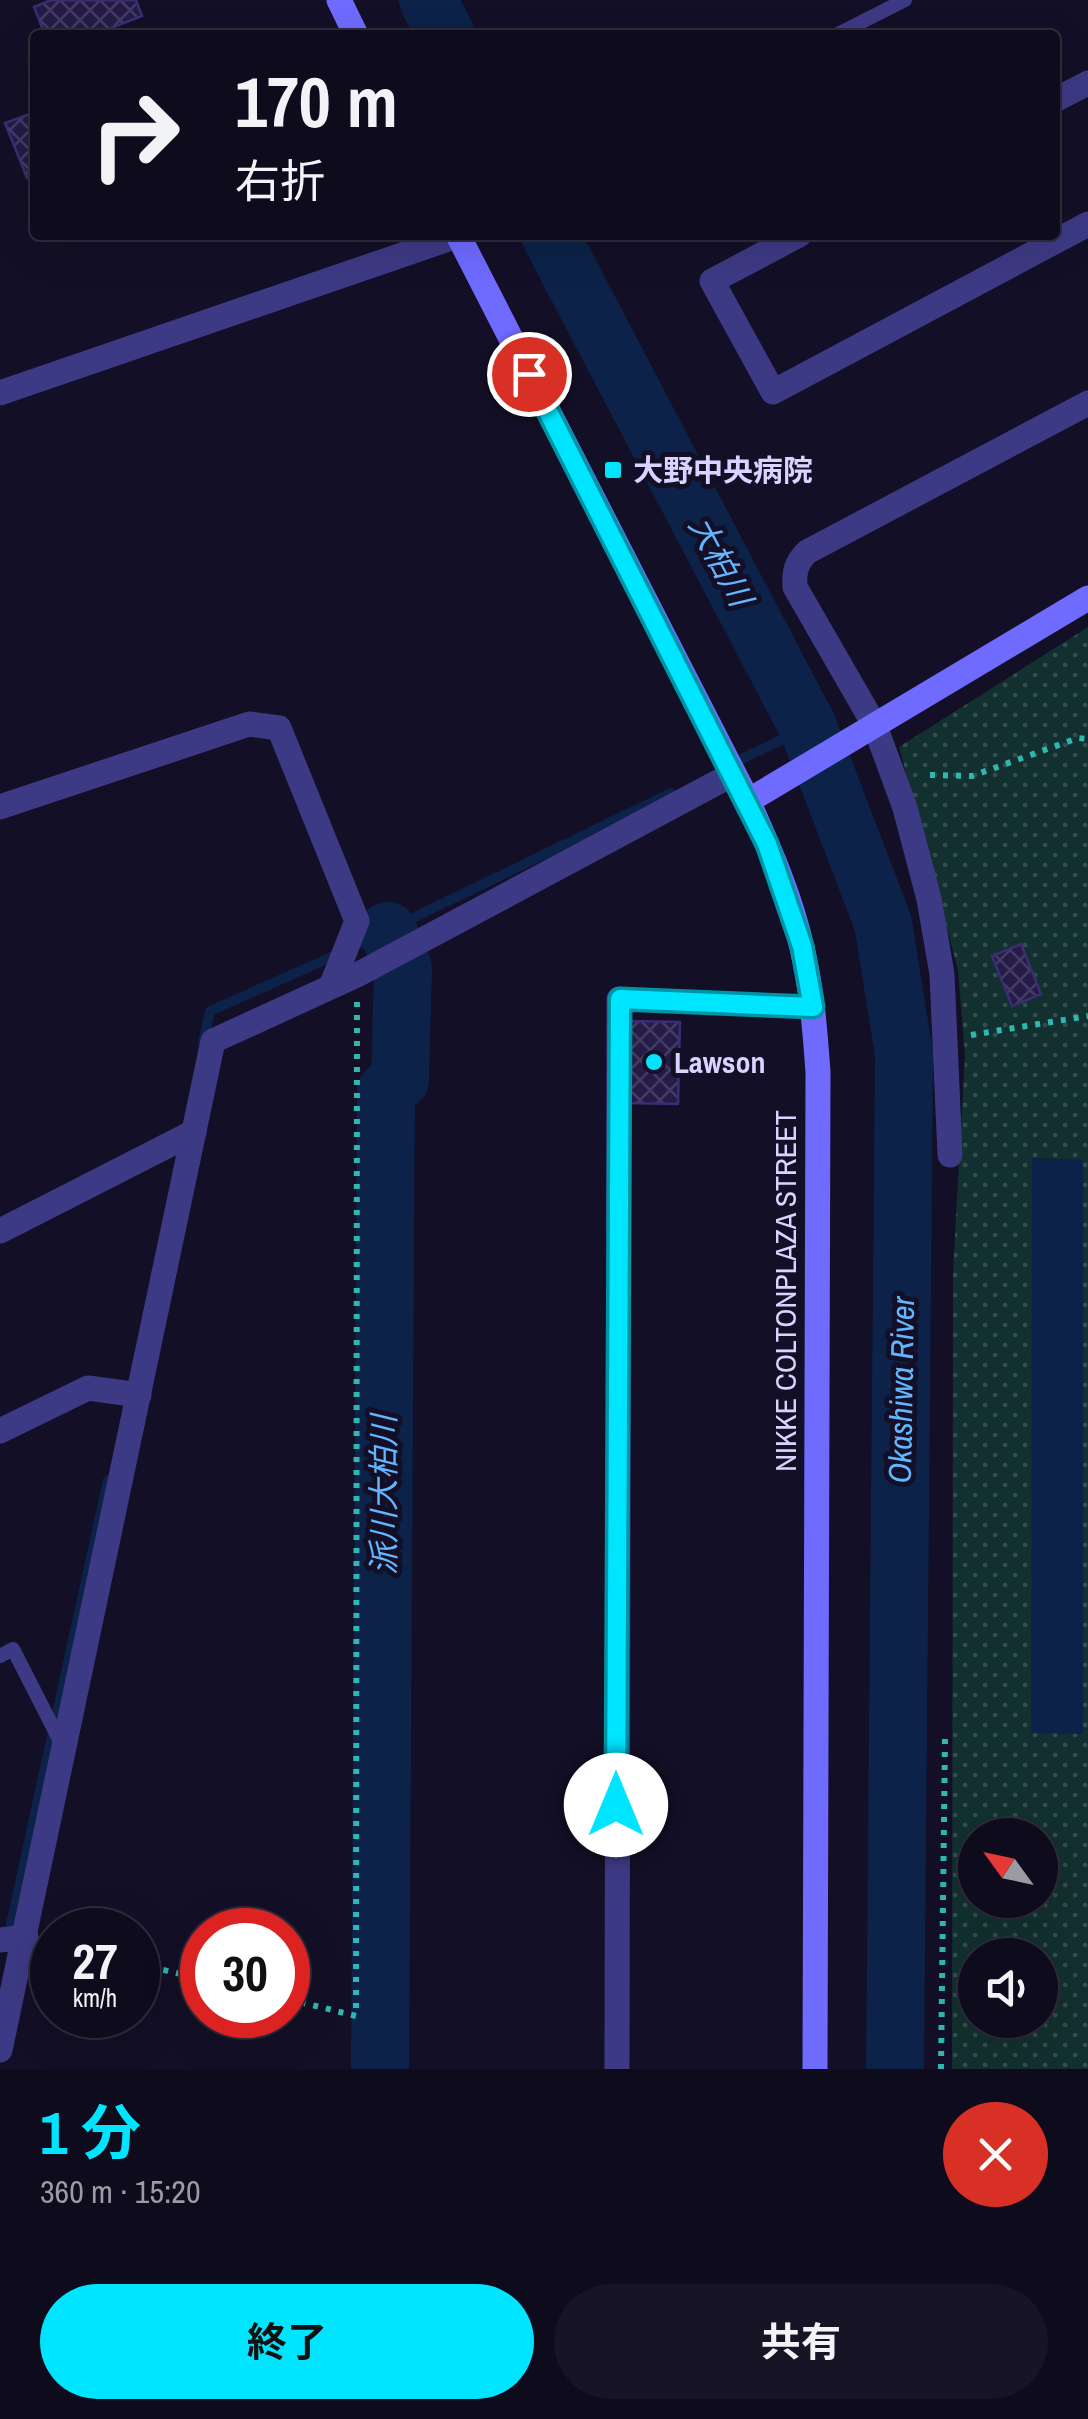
<!DOCTYPE html>
<html lang="ja">
<meta charset="utf-8">
<style>
:root{--surface:#0e0b1c;--page:#171425;--text:#f1f3f6;--muted:#9b9ba3;--line:#2e2b3b;--accent:#00e5ff}
body{margin:0;font-family:"Archivo Narrow","Noto Sans JP",sans-serif;background:var(--page);color:var(--text);height:100vh;display:flex;flex-direction:column;font-size:38px;white-space:nowrap}
*{box-sizing:border-box;margin:0}
p{font-size:32px;color:var(--muted)}
.icon{flex:none;width:55px;height:55px;fill:none;stroke:currentColor;stroke-width:2;stroke-linecap:round;stroke-linejoin:round}
.map{position:relative;height:2069px;overflow:hidden}
.panel{display:flex;flex-direction:column;background:var(--surface);flex:1}
.panel>*{flex:none}
.guide{position:absolute;left:30px;top:30px;width:1030px;height:210px;border-radius:10px;box-shadow:0 10px 40px #0002,0 0 0 2px var(--line);background:#0e0b1c;color:var(--text);overflow:hidden}
.needle{width:65px;rotate:303deg}
.fabs{position:absolute;left:958px;top:1818px;display:grid;gap:20px}
.fabs a{display:grid;place-items:center;width:100px;height:100px;border-radius:50%;background:var(--surface);box-shadow:0 10px 40px #0002,0 0 0 2px var(--line);font-size:50px}
.speed{position:absolute;left:30px;top:1908px;display:flex;gap:20px;font-size:50px;font-weight:700;text-align:center}
.speed>*{display:grid;place-content:center;width:130px;height:130px;border-radius:50%;background:var(--surface);box-shadow:0 10px 40px #0002,0 0 0 2px var(--line);line-height:1}
.speed small{font-size:25px;font-weight:400}
.speed .limit{border:15px solid #d22;background:#fff;color:#111}
.pin{position:absolute;display:grid;place-items:center;width:85px;height:85px;color:#fff;margin:-42px;border:5px solid #fff;border-radius:50%;box-shadow:0 2px 10px #0007}
.me{position:absolute;width:110px;margin:-55px;rotate:0deg;stroke-linejoin:round;filter:drop-shadow(0 0 8px #0008)}
.turn{display:flex;align-items:center;gap:35px;height:210px;padding:0 40px;font-size:45px}
.turn .icon{width:130px;height:130px;stroke-width:2.5}
.turn b{display:block;font-size:70px;line-height:85px}
.round{display:grid;place-items:center;flex:none;width:105px;height:105px;border-radius:52px;background:var(--page)}
.overview{display:flex;align-items:center;justify-content:space-between;height:170px;padding:0 40px}
h1{font-size:60px;font-weight:700;line-height:75px;color:var(--accent)}
.cta{display:flex;gap:20px;margin-top:auto;padding:20px 40px}
.cta a{flex:1;height:115px;border-radius:60px;background:var(--accent);color:#111;font-size:40px;font-weight:700;line-height:115px;text-align:center}
.cta a+a{background:var(--page);color:var(--text)}
.map>svg:first-child{display:block}
.green{fill:url(#green-dots);fill-rule:evenodd}
.water{fill:#0c2248}
.lines{fill:none;stroke-linecap:round;stroke-linejoin:round}
.stream{stroke:#0c2248;stroke-width:10}
.river{stroke:#0c2248;stroke-width:58}
.building{fill:url(#building-cross-hatch);stroke:#3b2d73;stroke-width:2.5}
.path{stroke:#2fb8b0;stroke-width:6;stroke-dasharray:5 8;stroke-linecap:butt}
.lane{stroke:#3d3a85;stroke-width:14}
.street{stroke:#3d3a85;stroke-width:25}
.secondary{stroke:#6f6bff;stroke-width:25}
.route-casing{stroke:#0095a6;stroke-width:25}
.route{stroke:#00e5ff;stroke-width:18}
.poi-dot{fill:#00e5ff;stroke:#130f26;stroke-width:4}
.labels{text-anchor:middle;dominant-baseline:central;stroke-width:10;stroke-linejoin:round;paint-order:stroke}
.poi-label{font-size:30px;font-weight:bold;fill:#d9d4ff;stroke:#130f26;text-anchor:start}
.street-label{font-size:30px;fill:#d9d4ff;stroke:#130f26}
.water-label{font-size:32px;font-style:italic;fill:#62b6ff;stroke:#130f26}
</style>
<div class="map">
<svg width="1088" height="2069" viewBox="0 0 1088 2069">
<defs>
<pattern id="green-dots" width="8" height="8" patternUnits="userSpaceOnUse" patternTransform="scale(2.5)"><rect width="8" height="8" fill="#12302f"/><path d="M2 2h.1M6 6h.1" fill="none" stroke="#344d4e" stroke-width="1.8" stroke-linecap="round"/></pattern>
<pattern id="building-cross-hatch" width="8" height="8" patternUnits="userSpaceOnUse" patternTransform="scale(2.5)"><rect width="8" height="8" fill="#241b47"/><path d="M0 0l8 8M0 8l8-8" fill="none" stroke="#433b63"/></pattern>
</defs>
<rect width="100%" height="100%" fill="#130f26"/>
<path class="green" d="M1088,627V2069H952L953,1271L965,1055L958,970L899,747ZM975,1835H1040V1900H975ZM975,1955H1040V2020H975Z"/>
<path class="water" d="M1032,1158L1083,1160V1734L1031,1733Z"/>
<g class="lines">
<g class="stream">
<path d="M731,764L808,727"/>
<path d="M353,947L671,793"/>
<path d="M203,1043L210,1011L338,954"/>
<path d="M9,1933L108,1480"/>
</g>
<g class="river">
<path d="M428,0L446,35"/>
<path d="M550,235L808,727L883,923L904,1054L895,2069"/>
<path d="M380,2069L386,1091L400,1080L403,968L388,931"/>
</g>
</g>
<g class="building">
<path d="M51,0H136L142,16L93,35H45L34,7Z"/>
<path d="M35,112V175L27,178L5,123Z"/>
<path d="M1021,944L1041,994L1012,1006L992,956Z"/>
<path d="M629,1021L680,1022L678,1104L627,1103Z"/>
</g>
<g class="lines">
<g class="path">
<path d="M930,775L972,776L1078,738L1088,739"/>
<path d="M971,1035L1088,1016"/>
<path d="M138,1964L202,1979"/>
<path d="M288,1999L356,2016L357,1002"/>
<path d="M941,2069L945,1739"/>
</g>
<g class="lane">
<path d="M836,35L905,0"/>
<path d="M619,999L813,1007"/>
<path d="M0,1656L13,1649L62,1745"/>
</g>
<g class="street">
<path d="M1055,100L1088,83"/>
<path d="M799,235L712,281L773,392L1088,224"/>
<path d="M0,393L460,235"/>
<path d="M0,807L249,724L279,728L357,921L332,984"/>
<path d="M950,1155L942,974L929,899L905,808L875,726L795,587C794,572 796,563 807,552L1088,403"/>
<path d="M0,1231L194,1132"/>
<path d="M0,1431L88,1388L139,1395"/>
<path d="M0,1940L26,1937"/>
<path d="M0,2050L213,1041L357,975L733,774"/>
<path d="M617,2069L619,999"/>
</g>
<g class="secondary">
<path d="M339,0L356,35"/>
<path d="M458,235L748,801C769,848 791,897 802,948C812,989 815,1031 818,1072L815,2069"/>
<path d="M748,801L1088,598"/>
</g>
</g>
<g class="lines">
<g class="route-casing">
<path id="route" d="M529,374L767,844L802,946L813,1007L620,999L616,1805"/>
</g>
<use href="#route" class="route"/>
</g>
<g class="poi-dot">
<rect x="603" y="460" width="20" height="20" rx="5"/>
<circle cx="654" cy="1062" r="10"/>
</g>
<g class="labels">
<g class="poi-label">
<text x="633" y="470">大野中央病院</text>
<text x="674" y="1062">Lawson</text>
</g>
<g class="street-label">
<text transform="translate(785 1291) rotate(-90)">NIKKE COLTONPLAZA STREET</text>
</g>
<g class="water-label">
<text transform="translate(721 561) rotate(62)">大柏川</text>
<text transform="translate(901 1390) rotate(-89)">Okashiwa River</text>
<text transform="translate(383 1495) rotate(-90)">派川大柏川</text>
</g>
</g>
</svg>
<div class="fabs">
<a><svg class="needle" viewBox="-14 -14 28 28"><path d="M0-13l5 13h-10z" fill="#e53935"/><path d="M0 13l5-13h-10z" fill="#9b9ba3"/></svg></a>
<a><svg class="icon" aria-label="sound" viewBox="0 0 24 24"><path d="M4 9h4l5-4v14l-5-4H4zM17 9q2 3 0 6"/></svg></a>
</div>
<div class="speed"><div>27<small>km/h</small></div><div class="limit">30</div></div>
<div class="pin" style="left:529px;top:374px;background:#d93025"><svg class="icon" aria-label="arrive" viewBox="0 0 24 24"><path d="M6 21V4h12l-3 4 3 4H6"/></svg></div>
<svg class="me" style="left:616px;top:1805px" viewBox="-20 -20 40 40"><circle r="19" fill="#fff"/><path d="M0-13L10 11 0 6-10 11z" fill="#00e5ff"/></svg>
<div class="guide">
<div class="turn"><svg class="icon" aria-label="right" viewBox="0 0 24 24"><path d="M7 20v-9h11M14 6l5 5-5 5"/></svg><div><b>170 m</b>右折</div></div>
</div>
</div>
<section class="panel">
<div class="overview"><div><h1>1 分</h1><p>360 m · 15:20</p></div><a class="round" style="background:#d93025;color:#fff"><svg class="icon" aria-label="close" viewBox="0 0 24 24"><path d="M6 6l12 12M18 6L6 18"/></svg></a></div>
<div class="cta"><a>終了</a><a>共有</a></div>
</section>
